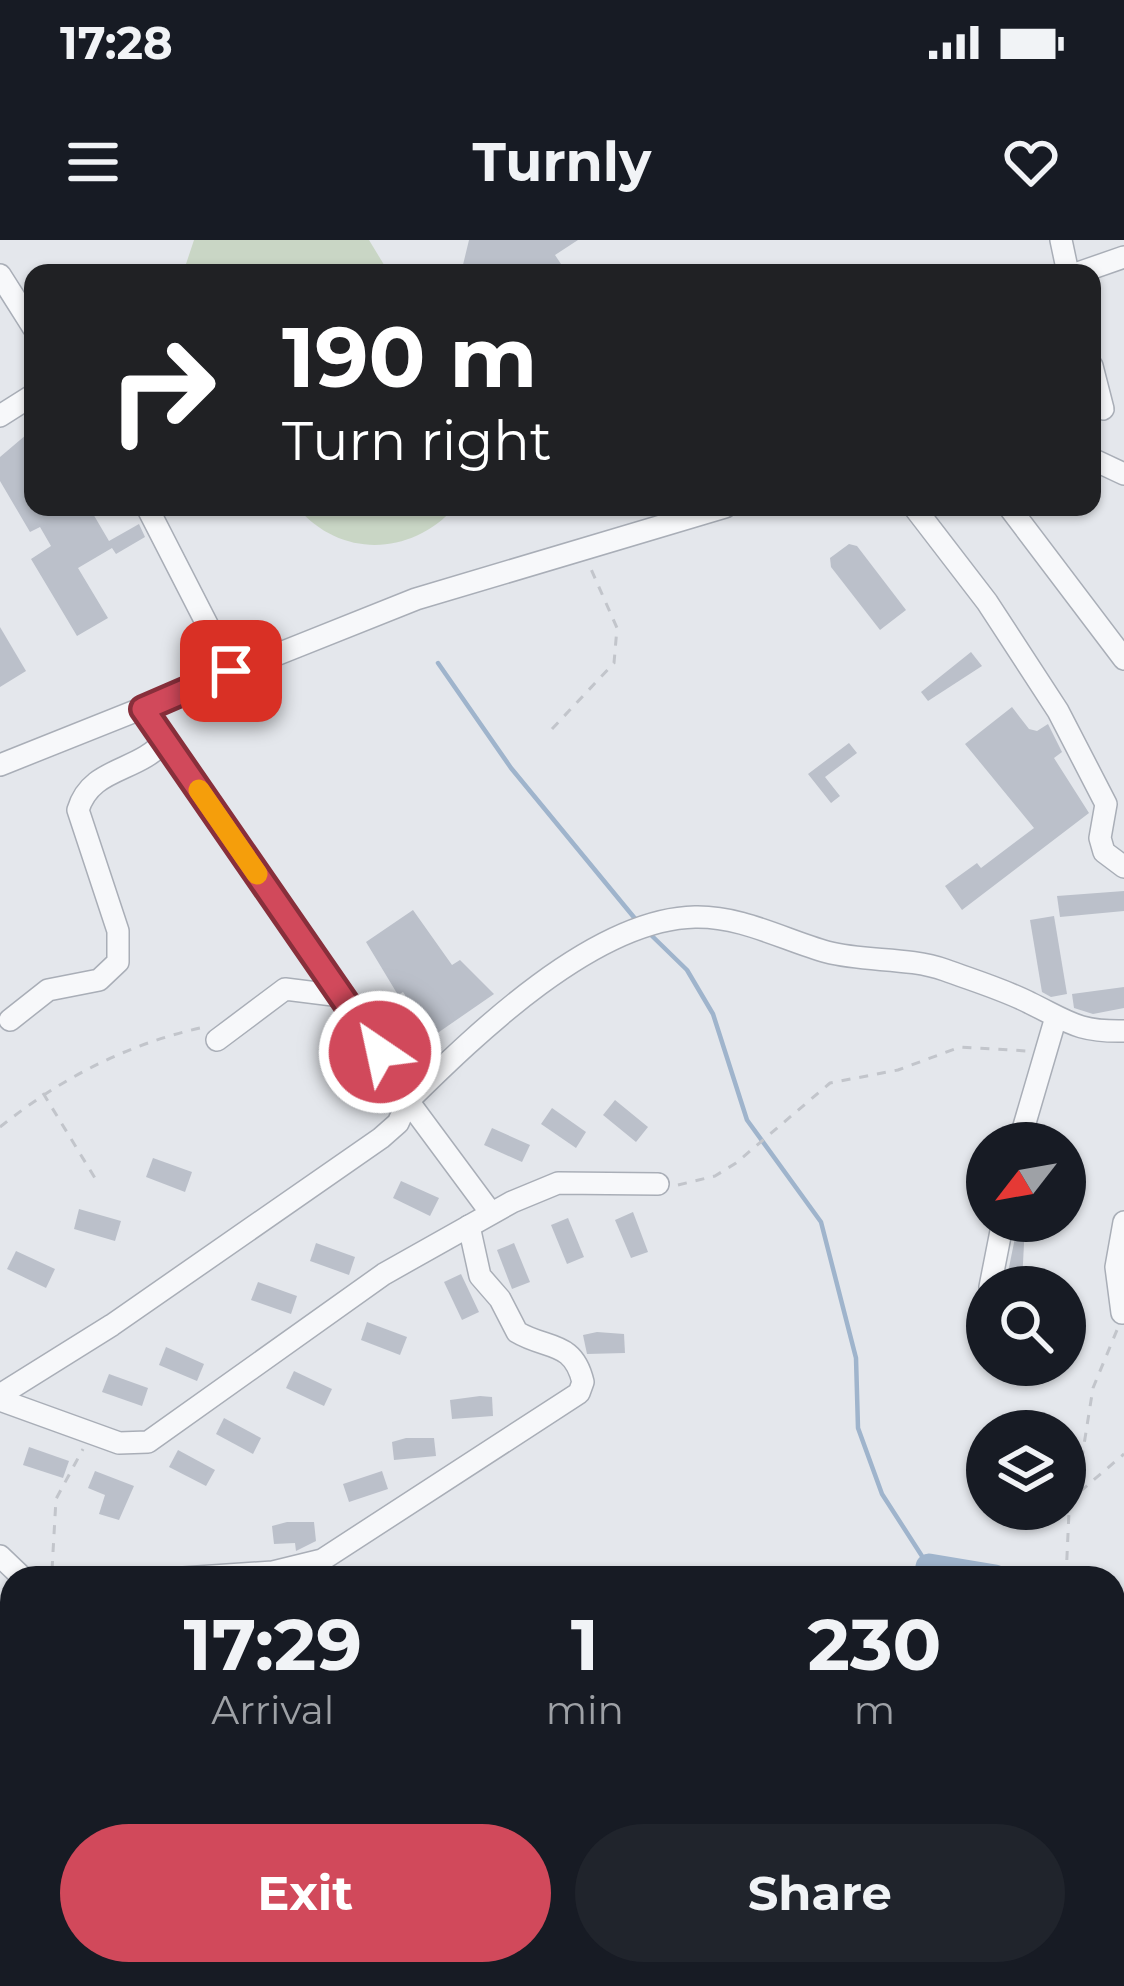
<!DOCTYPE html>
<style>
:root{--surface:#171b24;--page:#20242c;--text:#f1f3f6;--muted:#9ea1a6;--accent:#d1495b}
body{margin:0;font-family:Montserrat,sans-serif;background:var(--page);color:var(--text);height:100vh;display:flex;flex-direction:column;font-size:45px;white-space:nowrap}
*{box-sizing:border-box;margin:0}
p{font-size:39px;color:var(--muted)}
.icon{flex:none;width:66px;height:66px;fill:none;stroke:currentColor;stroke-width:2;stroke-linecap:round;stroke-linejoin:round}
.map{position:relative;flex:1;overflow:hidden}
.details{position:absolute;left:0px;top:1326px;width:1125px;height:420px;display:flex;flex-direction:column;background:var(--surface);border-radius:36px 36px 0 0;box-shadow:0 3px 9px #0004}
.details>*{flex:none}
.banner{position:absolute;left:24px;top:24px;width:1077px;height:252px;border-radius:24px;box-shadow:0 3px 9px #0004;background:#202124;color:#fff;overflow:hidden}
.needle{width:78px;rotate:239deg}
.tools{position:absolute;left:966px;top:882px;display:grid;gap:24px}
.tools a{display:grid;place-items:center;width:120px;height:120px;border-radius:50%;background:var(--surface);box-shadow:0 3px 9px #0004;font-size:60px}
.pin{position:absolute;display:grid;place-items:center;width:102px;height:102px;color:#fff;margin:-51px;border-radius:24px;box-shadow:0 6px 18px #0006}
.me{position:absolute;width:132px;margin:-66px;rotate:326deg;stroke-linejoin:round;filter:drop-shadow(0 0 9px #0008)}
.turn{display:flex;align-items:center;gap:42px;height:252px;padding:0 60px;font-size:54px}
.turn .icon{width:156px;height:156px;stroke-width:2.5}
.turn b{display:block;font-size:84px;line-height:102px}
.eta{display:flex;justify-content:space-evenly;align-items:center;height:204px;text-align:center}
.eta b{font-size:72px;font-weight:700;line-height:84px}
.cta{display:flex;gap:24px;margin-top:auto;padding:24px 60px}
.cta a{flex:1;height:138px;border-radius:72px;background:var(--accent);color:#fff;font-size:48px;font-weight:700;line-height:138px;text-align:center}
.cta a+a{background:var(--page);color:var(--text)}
.status{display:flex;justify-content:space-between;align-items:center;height:84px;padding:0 60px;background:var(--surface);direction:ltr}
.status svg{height:33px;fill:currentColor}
header{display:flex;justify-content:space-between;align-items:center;height:156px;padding:0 60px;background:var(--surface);font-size:54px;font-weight:700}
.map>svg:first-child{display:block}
.green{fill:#c9d6c5}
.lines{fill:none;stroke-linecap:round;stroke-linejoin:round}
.stream{stroke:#9fb4cc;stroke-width:4.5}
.river{stroke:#9fb4cc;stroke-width:27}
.building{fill:#bbc0ca}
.minor-casing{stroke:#a9aeb7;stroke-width:24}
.path{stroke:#c2c5cb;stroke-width:3;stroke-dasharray:9 9;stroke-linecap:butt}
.minor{stroke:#f7f8fa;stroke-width:21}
.route-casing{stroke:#882f3b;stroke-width:30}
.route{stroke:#d1495b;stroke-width:21}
.slow{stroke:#f59e0b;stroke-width:21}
</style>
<div class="status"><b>17:28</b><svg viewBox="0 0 49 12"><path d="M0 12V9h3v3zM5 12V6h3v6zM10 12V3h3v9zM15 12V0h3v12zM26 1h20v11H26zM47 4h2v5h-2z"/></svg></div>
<header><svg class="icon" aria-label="menu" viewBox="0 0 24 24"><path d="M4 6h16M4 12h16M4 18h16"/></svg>Turnly<svg class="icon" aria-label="heart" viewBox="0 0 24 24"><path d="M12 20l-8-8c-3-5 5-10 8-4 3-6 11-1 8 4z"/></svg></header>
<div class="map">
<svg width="1124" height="1746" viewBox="0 0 1124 1746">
<rect width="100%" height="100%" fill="#e4e7ec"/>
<g class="green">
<path d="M194,0H369L389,33H183Z"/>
<path d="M297,267H455C412,316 340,319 297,267Z"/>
</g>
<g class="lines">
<g class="stream">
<path d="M438,423L511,528L637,681"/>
<path d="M650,694L687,730L713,774L747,880L821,982L856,1118L858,1188L882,1254L929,1327"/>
<path d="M820,1338L927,1327"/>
<path d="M0,1410L12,1409"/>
</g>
<g class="river">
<path d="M929,1327L995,1338"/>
<path d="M1113,1373L1124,1376"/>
</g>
</g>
<g class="building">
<path d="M469,0H578L555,15L567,33H461Z"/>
<path d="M33,189V267H89L109,301L139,284L145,297L116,314L112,308L78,328L108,378L77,396L31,319L51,306L40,287L30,292L0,241V217Z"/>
<path d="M849,304L857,306L906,370L880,390L831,327L830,318Z"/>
<path d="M0,387L26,431L0,447Z"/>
<path d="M971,412L982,426L928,461L921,452Z"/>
<path d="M1012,467L1029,489L1037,491L1048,484L1062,512L1054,518L1089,573L962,670L945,646L977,623L981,628L1034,588L965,504Z"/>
<path d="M849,503L857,513L825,537L840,556L831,563L808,534Z"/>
<path d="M1124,651V671L1060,677L1057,656Z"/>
<path d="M413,670L452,725L460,720L494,754L426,801L415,783L421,779L403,752L398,755L366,702Z"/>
<path d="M1054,676L1067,754L1051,757L1042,752L1030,680Z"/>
<path d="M1124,747V768L1093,774L1074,768L1072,754Z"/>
<path d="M615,860L648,887L636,902L603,875Z"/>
<path d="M552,868L586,892L576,908L541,884Z"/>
<path d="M492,888L530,905L522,922L484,905Z"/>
<path d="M153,918L192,932L185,952L146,937Z"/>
<path d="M401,941L439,958L430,976L393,958Z"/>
<path d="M79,969L121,981L115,1001L74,989Z"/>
<path d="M633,972L648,1012L631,1018L615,980Z"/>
<path d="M568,978L584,1017L567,1024L551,985Z"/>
<path d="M1018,983L1025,984L1022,1043L1005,1047Z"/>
<path d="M316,1003L355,1017L349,1035L310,1021Z"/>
<path d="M514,1003L530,1042L512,1049L497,1010Z"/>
<path d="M16,1011L55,1029L46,1048L7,1029Z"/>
<path d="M461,1034L479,1072L462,1080L444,1042Z"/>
<path d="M258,1042L297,1056L291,1074L251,1060Z"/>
<path d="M367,1082L407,1097L400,1115L361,1100Z"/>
<path d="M597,1092L624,1094L625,1113L587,1114L583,1095Z"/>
<path d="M166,1107L204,1124L197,1141L159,1125Z"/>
<path d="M294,1131L332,1149L324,1166L286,1148Z"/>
<path d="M109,1134L148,1148L142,1166L102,1152Z"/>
<path d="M480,1156L492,1157L493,1176L452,1179L450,1160Z"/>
<path d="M224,1178L261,1198L253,1214L216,1194Z"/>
<path d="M406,1198H434L436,1216L394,1220L392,1202Z"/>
<path d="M29,1207L69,1221L63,1238L23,1225Z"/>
<path d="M178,1210L215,1230L206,1246L169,1227Z"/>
<path d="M95,1231L134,1246L119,1280L99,1274L105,1255L88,1248Z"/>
<path d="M382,1231L388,1249L349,1262L343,1244Z"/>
<path d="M287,1282H314L316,1301L296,1311L295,1303L274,1304L272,1286Z"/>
</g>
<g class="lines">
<g class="minor-casing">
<g id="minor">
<path d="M1061,0L1068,33"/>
<path d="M1078,33L1124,17"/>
<path d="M0,35L33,87"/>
<path d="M1092,126L1103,169"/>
<path d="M0,176L33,155"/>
<path d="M1092,219L1124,234"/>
<path d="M147,267L231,431"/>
<path d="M914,267L987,362L1058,471L1106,564L1100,598L1104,612L1124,627"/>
<path d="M1009,267L1124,419"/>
<path d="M0,525L416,359L725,267"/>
<path d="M10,780L48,750L99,740L118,722V691L78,570C91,526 139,533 165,500"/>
<path d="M217,800L285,749L341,756"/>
<path d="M1019,903L1056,777"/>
<path d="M491,973L408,861C476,794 594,679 695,677C742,676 784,700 827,712C865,722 908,717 945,730C972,740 1005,750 1030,763C1069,782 1078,792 1124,791"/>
<path d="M990,1047L1003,981"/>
<path d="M1122,1073L1116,1027L1124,982"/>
<path d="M982,1085L987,1062"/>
<path d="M0,1155L112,1085L381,898L398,883L408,861L399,840L143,469"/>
<path d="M0,1160L119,1203L148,1202L384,1034L512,962L558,943L658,944"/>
<path d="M0,1316L23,1338"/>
<path d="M69,1338H146"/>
<path d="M183,1338L273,1332L322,1320L579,1153L583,1142C573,1100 547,1110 517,1092L500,1059L480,1036L469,986"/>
<path d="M0,1664L12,1668"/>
<path d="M423,1734L430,1746"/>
<path d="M20,1746L29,1734"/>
</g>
</g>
<g class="path">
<path d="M552,489L614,423L617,388L591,329"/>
<path d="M43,853L98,943"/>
<path d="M0,887C60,839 125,805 200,788"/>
<path d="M678,945L715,936L736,923L830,843L898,830L960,807L1027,811"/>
<path d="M1076,1255L1093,1148L1117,1090"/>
<path d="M52,1330L56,1259L83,1209"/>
<path d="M1066,1338L1069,1272L1076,1255L1124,1214"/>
<path d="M891,1734L901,1746"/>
</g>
<use href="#minor" class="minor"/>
</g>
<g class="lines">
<g class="route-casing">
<path id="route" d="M231,431L143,469L380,812"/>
</g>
<use href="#route" class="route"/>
<path class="slow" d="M199,550L257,634"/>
</g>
</svg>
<div class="tools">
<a><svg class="needle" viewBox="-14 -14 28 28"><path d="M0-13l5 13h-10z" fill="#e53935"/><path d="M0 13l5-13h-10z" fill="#9ea1a6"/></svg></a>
<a><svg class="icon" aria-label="search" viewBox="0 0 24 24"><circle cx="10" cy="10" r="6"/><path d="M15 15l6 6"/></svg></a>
<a><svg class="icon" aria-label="layers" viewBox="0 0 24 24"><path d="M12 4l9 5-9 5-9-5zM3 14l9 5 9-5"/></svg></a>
</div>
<div class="pin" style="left:231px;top:431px;background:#d93025"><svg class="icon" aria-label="arrive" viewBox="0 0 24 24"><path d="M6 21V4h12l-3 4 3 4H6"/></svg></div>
<svg class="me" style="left:380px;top:812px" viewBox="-20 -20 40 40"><circle r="17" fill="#d1495b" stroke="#fff" stroke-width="3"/><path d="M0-11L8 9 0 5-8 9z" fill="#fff"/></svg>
<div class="banner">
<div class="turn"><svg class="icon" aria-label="right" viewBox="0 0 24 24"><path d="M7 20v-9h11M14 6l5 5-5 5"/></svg><div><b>190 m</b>Turn right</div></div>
</div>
<section class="details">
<div class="eta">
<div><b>17:29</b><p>Arrival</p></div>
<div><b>1</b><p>min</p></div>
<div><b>230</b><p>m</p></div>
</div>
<div class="cta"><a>Exit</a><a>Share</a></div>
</section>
</div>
